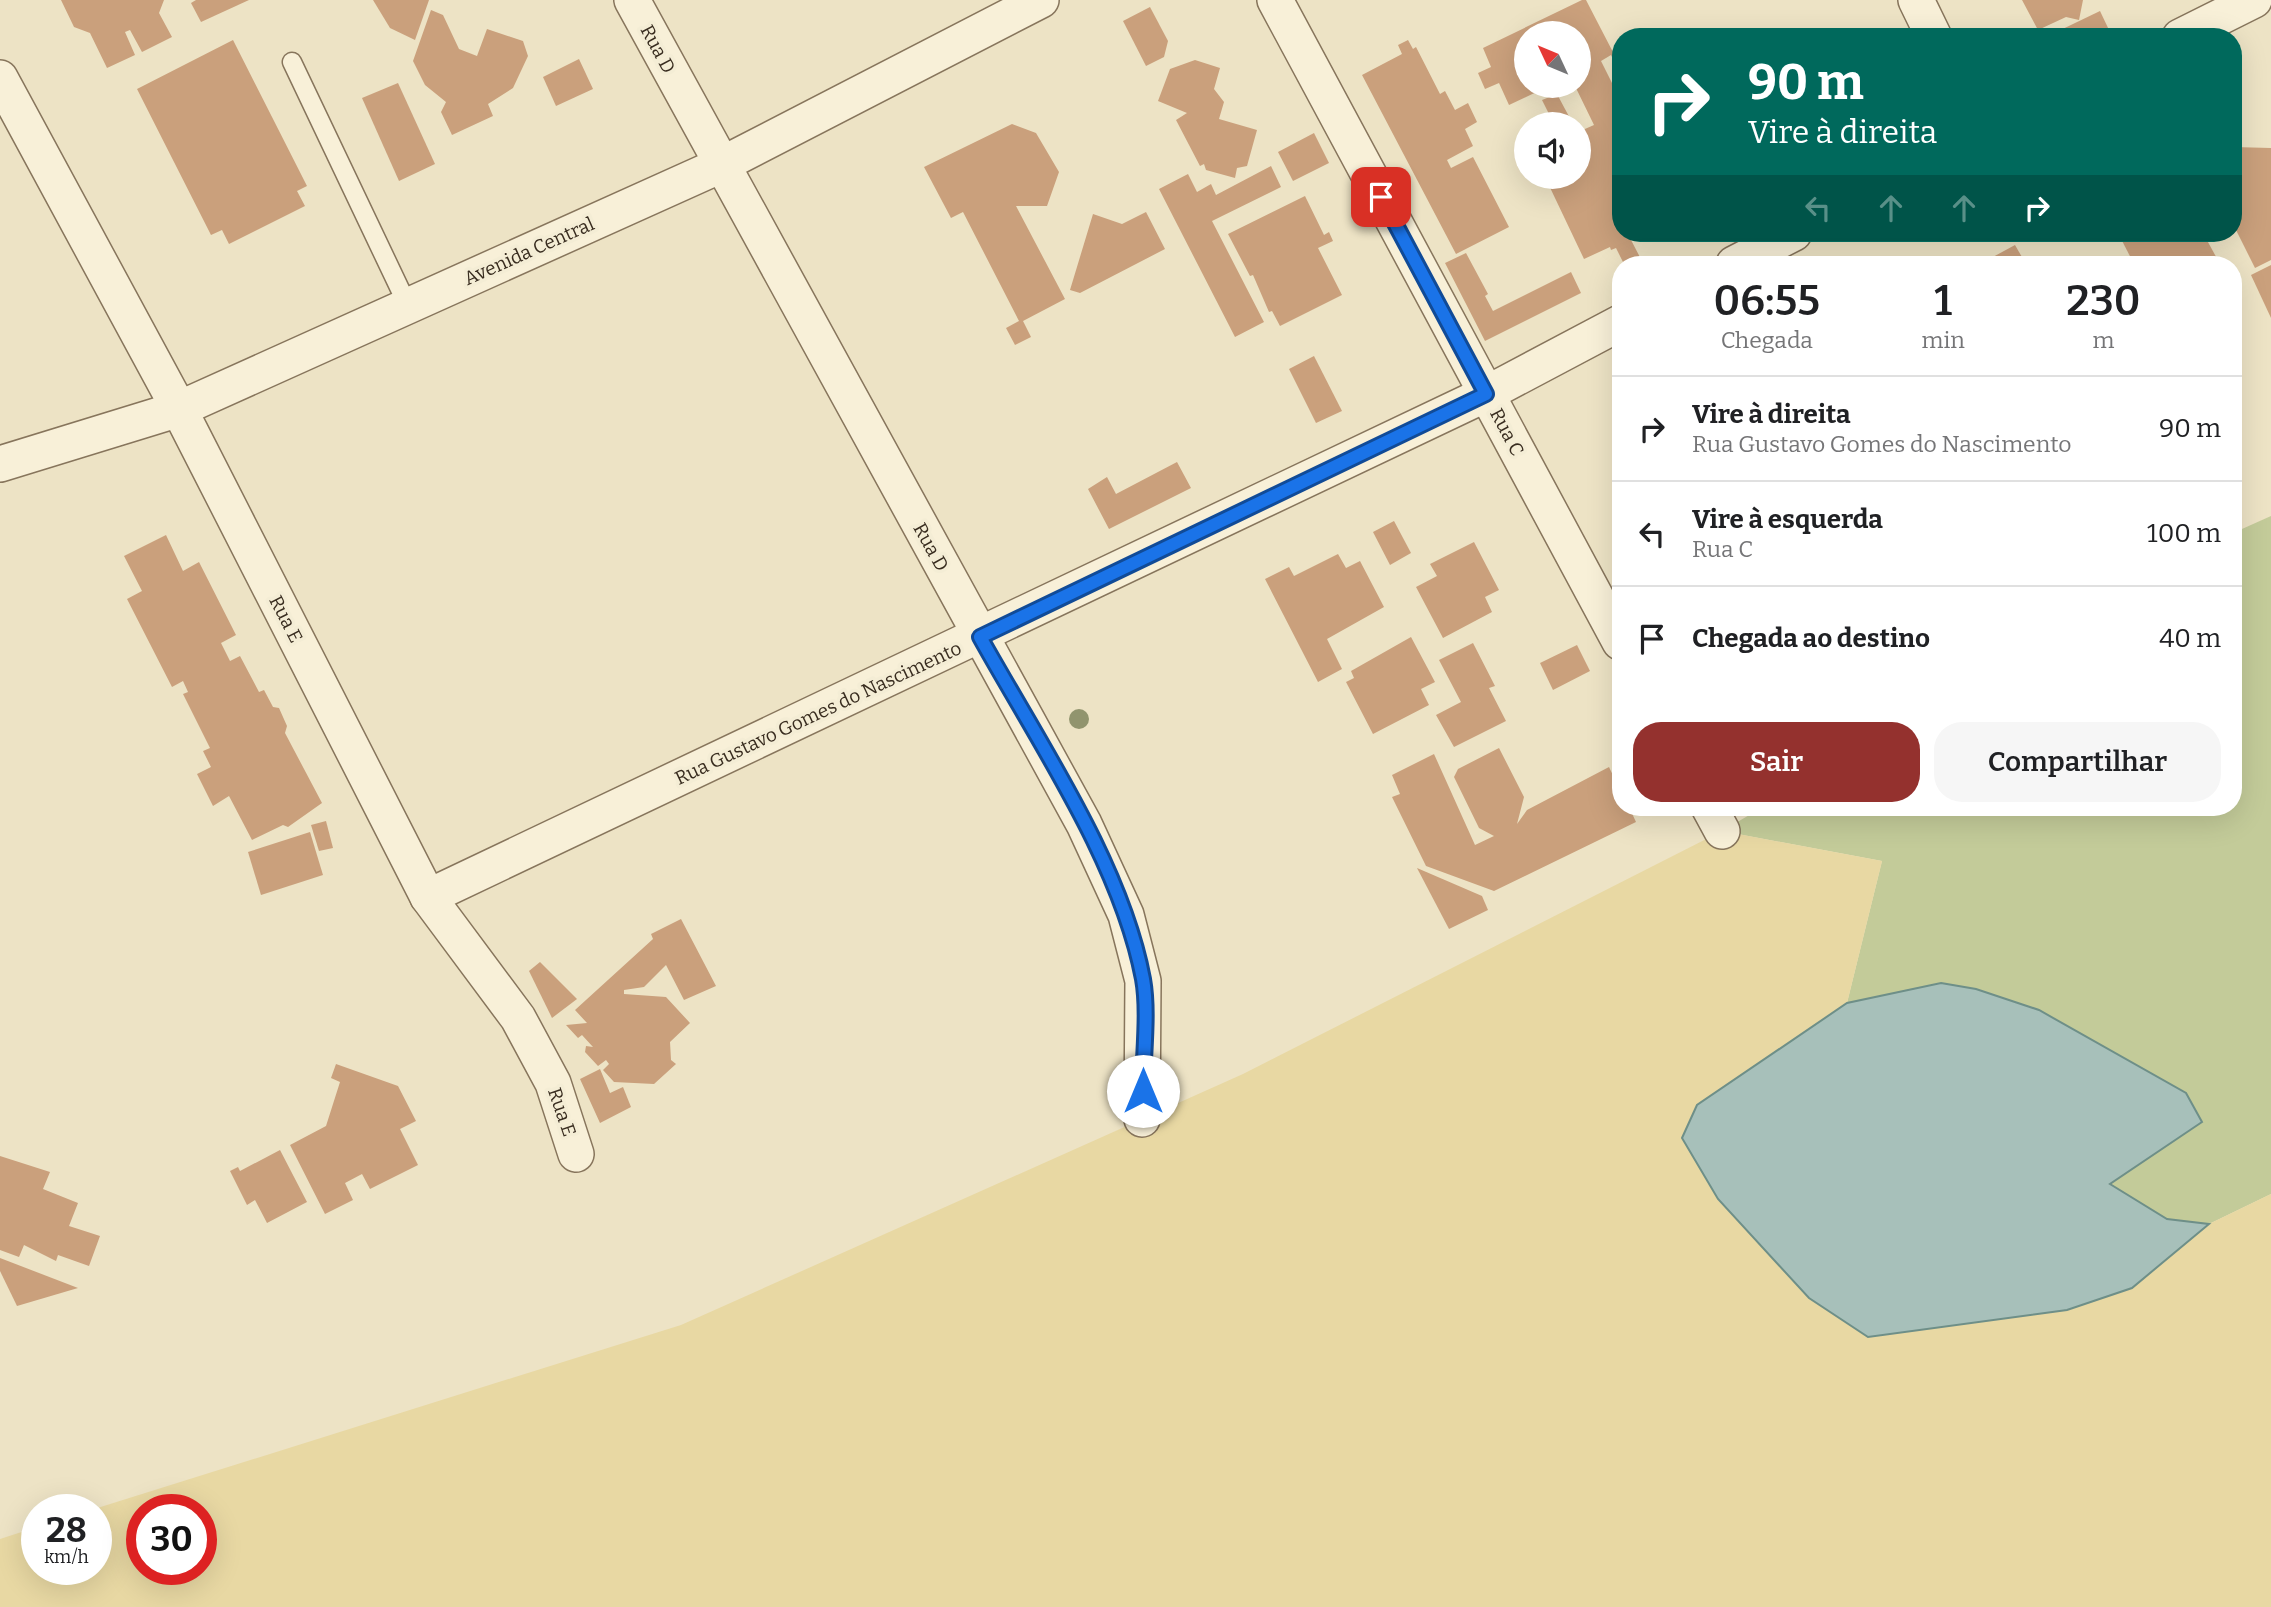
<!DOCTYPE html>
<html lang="pt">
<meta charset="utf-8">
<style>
:root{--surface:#fff;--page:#f6f6f6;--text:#202124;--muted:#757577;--line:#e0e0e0;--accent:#94312e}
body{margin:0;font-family:Bitter,serif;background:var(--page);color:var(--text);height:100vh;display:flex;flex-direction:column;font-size:26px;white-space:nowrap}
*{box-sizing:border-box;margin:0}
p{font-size:23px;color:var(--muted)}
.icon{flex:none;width:38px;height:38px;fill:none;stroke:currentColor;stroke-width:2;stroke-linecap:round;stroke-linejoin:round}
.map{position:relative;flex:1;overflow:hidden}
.panel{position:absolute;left:1612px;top:256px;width:630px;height:560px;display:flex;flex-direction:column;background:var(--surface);border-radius:28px;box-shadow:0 7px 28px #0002}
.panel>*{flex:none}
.banner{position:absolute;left:1612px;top:28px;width:630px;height:214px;border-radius:28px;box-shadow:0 7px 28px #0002;background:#00695c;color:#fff;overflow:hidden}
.needle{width:46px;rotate:314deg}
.tools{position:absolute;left:1514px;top:21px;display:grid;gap:14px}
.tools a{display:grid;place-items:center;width:77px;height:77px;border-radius:50%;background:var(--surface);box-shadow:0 7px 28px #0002;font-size:35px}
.speed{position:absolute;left:21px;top:1494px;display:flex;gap:14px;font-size:35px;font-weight:700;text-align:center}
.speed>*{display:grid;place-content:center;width:91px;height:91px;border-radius:50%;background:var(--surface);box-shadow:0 7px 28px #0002;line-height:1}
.speed small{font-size:18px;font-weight:400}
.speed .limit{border:10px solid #d22;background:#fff;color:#111}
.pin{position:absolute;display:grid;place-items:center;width:60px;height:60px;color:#fff;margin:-30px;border-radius:14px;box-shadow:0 4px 10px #0006}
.me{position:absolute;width:77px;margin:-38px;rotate:0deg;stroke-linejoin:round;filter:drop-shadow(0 0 5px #0008)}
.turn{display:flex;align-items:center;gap:24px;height:147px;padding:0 21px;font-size:32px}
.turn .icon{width:91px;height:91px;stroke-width:2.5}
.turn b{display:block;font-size:49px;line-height:60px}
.lanes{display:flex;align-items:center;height:66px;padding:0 21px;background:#0003;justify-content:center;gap:35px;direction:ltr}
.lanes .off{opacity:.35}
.eta{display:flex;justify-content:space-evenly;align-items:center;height:119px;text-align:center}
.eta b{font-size:42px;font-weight:600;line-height:49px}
.cta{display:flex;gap:14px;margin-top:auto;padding:14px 21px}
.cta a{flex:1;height:80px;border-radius:28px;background:var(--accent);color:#fff;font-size:28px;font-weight:600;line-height:80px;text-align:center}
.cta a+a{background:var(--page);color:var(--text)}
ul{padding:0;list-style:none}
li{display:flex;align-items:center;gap:21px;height:105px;padding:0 21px;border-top:2px solid var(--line)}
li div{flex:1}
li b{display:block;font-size:26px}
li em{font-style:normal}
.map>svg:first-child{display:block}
.green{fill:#c3cb99}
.sand{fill:#e8d8a3;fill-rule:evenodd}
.water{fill:#a7c0ba;stroke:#6e8f88;stroke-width:2}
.building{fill:#caa07c}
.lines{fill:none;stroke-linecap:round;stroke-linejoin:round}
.service-casing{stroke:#87755c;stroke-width:21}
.minor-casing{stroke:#87755c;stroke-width:38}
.service{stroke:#f8f0d8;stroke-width:18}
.minor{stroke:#f8f0d8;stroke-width:35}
.tree{fill:#91946e}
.route-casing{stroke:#114b97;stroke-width:18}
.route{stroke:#1a73e8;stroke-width:12}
.labels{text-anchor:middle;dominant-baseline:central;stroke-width:7;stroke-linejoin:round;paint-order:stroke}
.street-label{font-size:19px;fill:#382c1f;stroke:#f4edd5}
</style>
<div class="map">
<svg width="2271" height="1607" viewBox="0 0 2271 1607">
<rect width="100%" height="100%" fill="#ede3c5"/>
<path class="green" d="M2271,516V1194L2209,1224L2167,1219L2109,1184L2202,1122L1941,983L1847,1003L1882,861L1722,831L1763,807H2233V533Z"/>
<path class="sand" d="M1722,831L1882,861L1847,1003L1697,1105L2132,1288L2209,1224L2271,1194V1607H0V1539L37,1527V1570H96V1510H91L681,1325L1243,1074ZM142,1510H201V1570H142Z"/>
<path class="water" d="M1941,983L1976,989L2039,1010L2186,1093L2202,1122L2110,1184L2167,1219L2209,1224L2132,1288L2067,1310L1868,1337L1809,1298L1718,1199L1682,1138L1697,1105L1847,1003Z"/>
<g class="building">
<path d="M61,0H164L159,13L172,37L142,52L130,30L125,32L135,55L107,68L90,33L74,27Z"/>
<path d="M196,0H249L201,22L191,3Z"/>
<path d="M373,0H429L415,40L390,28Z"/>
<path d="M1582,0H1586L1616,58L1613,59L1611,55L1601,61L1620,99V233H1646L1631,240L1643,263L1641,264H1624L1616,248L1611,250L1610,247L1584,259L1545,177H1578V132L1594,125L1575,86H1578V33H1526V86H1549L1509,105L1499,83L1485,89L1478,73L1491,67L1483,48Z"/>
<path d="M2022,0H2083L2079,20L2066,17L2038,30Z"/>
<path d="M1150,7L1168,41L1164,57L1146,66L1123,21Z"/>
<path d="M431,10L443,15L459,49L477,56L487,29L523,41L528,56L513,88L488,104L493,116L452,135L441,112L446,102L425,85L413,61Z"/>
<path d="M2100,11L2109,30L2097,37H2046Z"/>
<path d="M233,40L307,186L297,191L305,206L229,244L222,230L211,235L137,89Z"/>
<path d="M1408,40L1413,49L1416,47L1440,94L1445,91L1455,110L1468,103L1477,122L1465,129L1473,146L1447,160L1451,168L1473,157L1509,227L1456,254L1362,75L1402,54L1398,45Z"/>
<path d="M579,59L593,89L556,106L543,77Z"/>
<path d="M1195,60L1220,68L1214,89L1224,102L1219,119L1257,130L1247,166L1237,168L1235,178L1206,170L1204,164L1200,166L1176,120L1187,113L1158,101L1170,69Z"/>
<path d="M398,83L435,164L399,181L362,98Z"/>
<path d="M1557,94L1573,124H1554L1542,100Z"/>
<path d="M1012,124L1036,133L1059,172L1047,206H1016L1065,299L1023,321L1031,337L1015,345L1006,328L1019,321L963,212L951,218L924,167Z"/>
<path d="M1314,133L1329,163L1293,181L1278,152Z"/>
<path d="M2233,147L2271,148V260L2255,268L2233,224Z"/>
<path d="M1271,166L1281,187L1212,221L1264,322L1235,337L1159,189L1188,174L1197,192L1211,184L1216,195Z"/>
<path d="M1305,196L1324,235L1329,232L1333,241L1318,248L1342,295L1280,326L1272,311L1269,312L1253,275L1250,276L1228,234Z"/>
<path d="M1146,212L1165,249L1080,293L1070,290L1093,214L1122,224Z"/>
<path d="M2118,233H2203L2220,264H2134Z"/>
<path d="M2015,245L2026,264H1980Z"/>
<path d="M1466,253L1488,294L1485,296L1493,311L1571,272L1581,293L1485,341L1445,263Z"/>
<path d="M2271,265V318L2251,275Z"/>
<path d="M1314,356L1342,411L1316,423L1289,369Z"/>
<path d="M1177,462L1191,488L1109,529L1088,489L1107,477L1116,494Z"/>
<path d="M1394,521L1411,553L1390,565L1373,532Z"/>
<path d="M166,535L183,571L199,562L236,635L221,643L230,661L240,656L259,692L264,690L273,707L279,708L287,726L285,733L322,803L288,827L283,825L252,840L229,796L213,806L197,774L211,767L203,751L210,748L183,694L188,692L183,681L172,687L127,599L142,591L124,556Z"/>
<path d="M1474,542L1499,590L1485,597L1492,612L1443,638L1416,587L1437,576L1430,564Z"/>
<path d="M1338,554L1346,568L1360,561L1384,607L1327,639L1342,669L1318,682L1265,579L1289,567L1294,576Z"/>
<path d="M1411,637L1435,682L1421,689L1429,705L1373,734L1346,682L1354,678L1351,671Z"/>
<path d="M1473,643L1495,686L1489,688L1506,721L1454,747L1436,715L1461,702L1439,660Z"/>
<path d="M1577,645L1590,671L1553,690L1540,663Z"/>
<path d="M1499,748L1524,797L1517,824L1527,810L1609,767L1620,790V807H1629L1636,822L1494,891L1426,866L1392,797L1400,794L1392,775L1434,754L1475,845L1494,836L1479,828L1454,777L1458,769Z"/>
<path d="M326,821L333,848L319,851L311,825Z"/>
<path d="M310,832L323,875L261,895L248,852Z"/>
<path d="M1417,868L1482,896L1488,910L1449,929Z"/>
<path d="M681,919L716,986L684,1000L666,965L644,987L624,990V994L666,997L690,1023L670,1042L671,1060L676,1064L654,1084L614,1082L603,1070L609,1064L606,1060L598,1066L585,1052L586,1046L593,1047L582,1035L578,1038L566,1025L587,1023L575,1010L653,939L651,934Z"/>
<path d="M540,962L577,999L552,1018L529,971Z"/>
<path d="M336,1064L398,1086L416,1121L400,1129L418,1165L370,1189L362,1174L345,1183L353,1200L325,1214L290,1145L326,1126L340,1082L331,1078Z"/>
<path d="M600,1069L610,1093L623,1087L631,1107L600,1123L580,1079Z"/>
<path d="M280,1150L307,1202L267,1223L255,1200L247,1205L230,1171L238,1167L240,1171Z"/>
<path d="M0,1156L50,1172L43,1189L78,1203L69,1226L100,1236L89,1266L58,1255L56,1261L24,1245L19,1257L0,1250Z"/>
<path d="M0,1258L78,1288L17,1306L0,1271Z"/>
</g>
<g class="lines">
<g class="service-casing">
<path id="service" d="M292,62L408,306"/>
</g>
<g class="minor-casing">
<g id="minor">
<path d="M632,0L1084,824L1126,915L1143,981L1142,1119"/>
<path d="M1275,0L1620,642"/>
<path d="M1916,0L1934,37"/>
<path d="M2180,37L2254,0"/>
<path d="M0,78L179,409L428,897L518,1018L553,1083L576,1154"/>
<path d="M1734,264L1794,233"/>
<path d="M0,464L179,409L721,165L1041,0"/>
<path d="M1709,807L1722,831"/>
<path d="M428,897L1486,394L1620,323"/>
</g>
</g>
<use href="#service" class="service"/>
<use href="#minor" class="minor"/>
</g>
<circle class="tree" cx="1079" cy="719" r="10"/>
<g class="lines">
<g class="route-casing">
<path id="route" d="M1143,1091C1143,1057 1149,1012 1143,979C1121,862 1037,740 980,637L1486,394L1381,197"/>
</g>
<use href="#route" class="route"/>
</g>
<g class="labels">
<g class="street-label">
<text transform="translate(658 49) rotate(62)">Rua D</text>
<text transform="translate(529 251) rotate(-24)">Avenida Central</text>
<text transform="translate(1507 432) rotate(62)">Rua C</text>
<text transform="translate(931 547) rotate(61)">Rua D</text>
<text transform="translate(286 619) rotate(63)">Rua E</text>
<text transform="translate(818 713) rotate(-25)">Rua Gustavo Gomes do Nascimento</text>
<text transform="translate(562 1112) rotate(71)">Rua E</text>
</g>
</g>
</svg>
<div class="tools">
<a><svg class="needle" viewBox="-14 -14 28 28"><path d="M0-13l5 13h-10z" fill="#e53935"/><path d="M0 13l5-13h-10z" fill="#757577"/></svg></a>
<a><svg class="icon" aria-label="sound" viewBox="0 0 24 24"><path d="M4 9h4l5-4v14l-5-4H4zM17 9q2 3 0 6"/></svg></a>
</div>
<div class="speed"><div>28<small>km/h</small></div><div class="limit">30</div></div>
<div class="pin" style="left:1381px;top:197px;background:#d93025"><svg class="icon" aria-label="arrive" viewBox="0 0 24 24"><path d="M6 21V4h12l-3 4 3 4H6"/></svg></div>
<svg class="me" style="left:1143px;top:1091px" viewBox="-20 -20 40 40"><circle r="19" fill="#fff"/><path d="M0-13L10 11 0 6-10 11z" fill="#1a73e8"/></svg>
<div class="banner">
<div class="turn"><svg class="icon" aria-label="right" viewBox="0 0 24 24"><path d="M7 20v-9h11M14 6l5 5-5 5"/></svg><div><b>90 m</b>Vire à direita</div></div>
<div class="lanes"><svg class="icon off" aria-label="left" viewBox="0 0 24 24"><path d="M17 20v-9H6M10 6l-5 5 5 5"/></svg><svg class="icon off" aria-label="ahead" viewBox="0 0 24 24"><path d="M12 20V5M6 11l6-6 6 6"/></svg><svg class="icon off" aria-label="ahead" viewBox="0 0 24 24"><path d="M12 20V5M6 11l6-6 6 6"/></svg><svg class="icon" aria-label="right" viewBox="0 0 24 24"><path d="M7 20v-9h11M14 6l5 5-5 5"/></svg></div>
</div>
<section class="panel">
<div class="eta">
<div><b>06:55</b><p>Chegada</p></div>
<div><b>1</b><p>min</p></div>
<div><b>230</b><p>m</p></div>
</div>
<ul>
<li><svg class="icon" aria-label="right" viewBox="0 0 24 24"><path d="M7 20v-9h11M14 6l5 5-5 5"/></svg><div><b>Vire à direita</b><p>Rua Gustavo Gomes do Nascimento</p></div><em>90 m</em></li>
<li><svg class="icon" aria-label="left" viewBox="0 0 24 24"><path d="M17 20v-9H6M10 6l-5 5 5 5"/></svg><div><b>Vire à esquerda</b><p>Rua C</p></div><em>100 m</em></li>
<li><svg class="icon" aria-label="arrive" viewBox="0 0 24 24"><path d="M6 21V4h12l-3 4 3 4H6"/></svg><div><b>Chegada ao destino</b></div><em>40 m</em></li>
</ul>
<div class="cta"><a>Sair</a><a>Compartilhar</a></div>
</section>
</div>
